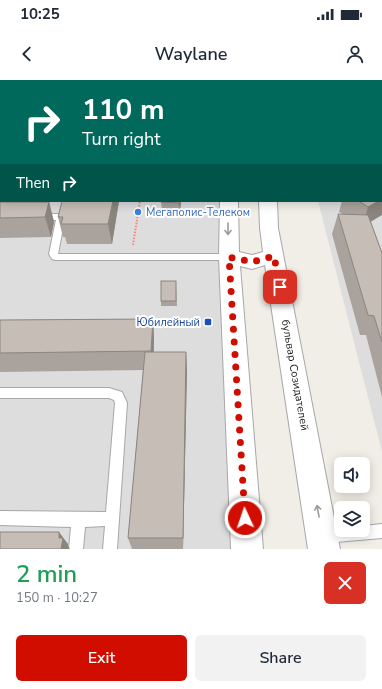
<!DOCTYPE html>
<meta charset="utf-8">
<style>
:root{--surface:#fff;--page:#f2f2f3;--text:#1f2937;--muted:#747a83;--accent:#d10d00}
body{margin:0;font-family:"Nunito Sans",sans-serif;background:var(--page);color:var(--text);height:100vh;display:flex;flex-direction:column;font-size:15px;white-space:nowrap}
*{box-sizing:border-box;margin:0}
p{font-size:13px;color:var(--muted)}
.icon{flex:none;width:22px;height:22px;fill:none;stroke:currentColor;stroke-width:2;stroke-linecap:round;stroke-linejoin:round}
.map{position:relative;height:469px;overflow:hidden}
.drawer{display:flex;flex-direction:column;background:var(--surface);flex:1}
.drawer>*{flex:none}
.hud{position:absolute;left:0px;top:0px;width:382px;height:122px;box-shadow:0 2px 10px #0003;background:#00695c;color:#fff;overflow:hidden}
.tools{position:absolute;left:334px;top:377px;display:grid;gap:8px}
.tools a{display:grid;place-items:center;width:36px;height:36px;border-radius:6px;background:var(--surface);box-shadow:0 2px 10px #0003;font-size:20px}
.pin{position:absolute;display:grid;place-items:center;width:34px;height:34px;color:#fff;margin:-17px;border-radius:8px;box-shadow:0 2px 6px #0006}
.me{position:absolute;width:44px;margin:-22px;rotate:357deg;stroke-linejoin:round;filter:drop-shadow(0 0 3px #0008)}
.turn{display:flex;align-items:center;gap:14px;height:84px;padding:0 16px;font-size:18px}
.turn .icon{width:52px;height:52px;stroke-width:2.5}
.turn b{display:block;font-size:28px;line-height:34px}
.then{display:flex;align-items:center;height:38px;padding:0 16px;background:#0003;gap:8px;font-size:15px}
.round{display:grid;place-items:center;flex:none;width:42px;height:42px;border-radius:6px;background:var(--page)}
.headline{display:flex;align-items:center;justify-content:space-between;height:68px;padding:0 16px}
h1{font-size:24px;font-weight:600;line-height:30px;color:#1e9e55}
.primary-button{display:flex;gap:8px;margin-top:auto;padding:8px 16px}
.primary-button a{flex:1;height:46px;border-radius:6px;background:var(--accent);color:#fff;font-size:16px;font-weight:600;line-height:46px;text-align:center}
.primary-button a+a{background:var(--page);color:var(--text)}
.status{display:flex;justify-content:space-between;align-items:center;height:28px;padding:0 20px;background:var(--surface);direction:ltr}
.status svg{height:11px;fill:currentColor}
header{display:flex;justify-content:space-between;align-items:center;height:52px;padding:0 16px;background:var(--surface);font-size:18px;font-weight:600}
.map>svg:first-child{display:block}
.residential{fill:#dedddd}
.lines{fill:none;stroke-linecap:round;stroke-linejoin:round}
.service-casing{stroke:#a7a7a7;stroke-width:2}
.minor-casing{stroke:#a7a7a7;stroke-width:23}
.tertiary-casing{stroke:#a7a7a7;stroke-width:2}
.secondary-casing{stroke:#667a04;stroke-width:2}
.path{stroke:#fa856e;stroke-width:2;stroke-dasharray:1.5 1.5;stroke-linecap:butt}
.service{fill:#fff;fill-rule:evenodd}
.minor{stroke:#fff;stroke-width:21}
.tertiary{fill:#fff;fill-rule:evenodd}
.secondary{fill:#f3fabc;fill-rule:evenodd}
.wall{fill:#aaa39d}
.shaded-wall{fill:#8b857f}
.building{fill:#c6beb6;stroke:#8b857f}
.oneway{stroke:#9b9b9b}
.route{stroke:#d10d00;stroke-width:7;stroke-dasharray:0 12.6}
.shop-dot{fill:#3f7fe0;stroke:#fff;stroke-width:1.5}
.transit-dot{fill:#1a4fb4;stroke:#fff;stroke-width:1.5}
.labels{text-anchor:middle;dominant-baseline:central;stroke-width:4;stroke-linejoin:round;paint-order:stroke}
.shop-label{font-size:11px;fill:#366cbe;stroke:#fff;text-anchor:start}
.transit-label{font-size:11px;fill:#164399;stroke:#fff;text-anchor:end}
.street-label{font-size:11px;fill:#202020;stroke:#fff}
</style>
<div class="status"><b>10:25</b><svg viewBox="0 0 49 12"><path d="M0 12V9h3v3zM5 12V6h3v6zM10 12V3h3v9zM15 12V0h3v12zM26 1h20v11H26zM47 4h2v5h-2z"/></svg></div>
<header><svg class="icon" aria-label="back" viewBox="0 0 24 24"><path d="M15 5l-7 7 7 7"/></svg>Waylane<svg class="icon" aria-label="person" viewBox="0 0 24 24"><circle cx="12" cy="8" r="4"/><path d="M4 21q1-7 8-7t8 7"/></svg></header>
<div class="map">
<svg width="382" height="469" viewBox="0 0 382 469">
<rect width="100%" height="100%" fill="#f1eee7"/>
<g class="residential">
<path d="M0,9L1,121H228L248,469H0Z"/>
<path d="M382,12V372L318,121H381Z"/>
</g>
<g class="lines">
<g class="service-casing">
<g id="service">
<rect x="29" y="0" width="6" height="1"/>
<path d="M371,0H379L380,1H372Z"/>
<rect x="381" y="56" width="1" height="5"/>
<path d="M40,134H61L65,137L58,174H229L233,177L229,180H55L52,179L49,174L56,140L37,139L36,137Z"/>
<path d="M0,308H109L122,312L127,323L117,469H103L105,446L85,447L83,469H69L71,447L0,445V431L106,432L115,323L114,320L109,318H0Z"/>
<path d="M382,444V458L324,463L319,461L317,456L319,451L341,448V450H363V446Z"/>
</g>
</g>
<g class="minor-casing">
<path id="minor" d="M58,1L59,0"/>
</g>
<g class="tertiary-casing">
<path id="tertiary" d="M220,121H238L239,172L252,175L263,172L260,148L259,121H277L278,148L340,469H308L265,185L252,189L240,186L263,469H231L219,177Z"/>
</g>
<g class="secondary-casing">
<g id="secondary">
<path d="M113,0H151L113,1Z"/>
<path d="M303,0H317L303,1Z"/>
<path d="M358,0H372L358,1Z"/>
<rect x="0" y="1" width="1" height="8"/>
</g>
</g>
<path class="path" d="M133,165L140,121"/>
<use href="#service" class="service"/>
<use href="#minor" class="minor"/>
<use href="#tertiary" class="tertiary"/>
<use href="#secondary" class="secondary"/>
</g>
<g class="wall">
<rect x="0" y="11" width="1" height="73"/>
<path d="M119,121L112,164H67L65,157H63L58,137Z"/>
<path d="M181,121L180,132L162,131L161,122Z"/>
<path d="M342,121H381L371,142L382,173V317L366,255H360L332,154L338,134H343L339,132Z"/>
<path d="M0,122H49L54,142L51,157L0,158Z"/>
<path d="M176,201L177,226H161V221Z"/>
<path d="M153,239L154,258V272H186L187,291L183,469H132L128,458L143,290L0,292V240Z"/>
</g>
<g class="shaded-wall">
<path d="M382,119V135L362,147L368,127L379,121H381V120Z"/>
<path d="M113,121H119L112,164L108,144Z"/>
<path d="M180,121H181L180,132L179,123Z"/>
<path d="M49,122L54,142L51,157L45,137Z"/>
<path d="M153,239L154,258L153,290L151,271Z"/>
<path d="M186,272L187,291L183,469V458Z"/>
<path d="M59,452L68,464V466L70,469H61L59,458Z"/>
</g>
<g class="building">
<rect x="167" y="0" width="22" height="1"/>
<rect x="0" y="11" width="1" height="54"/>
<path d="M382,92V119L381,120V93Z"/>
<path d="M62,121H113L108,144H61L63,137H58Z"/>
<path d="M161,121H180L179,123L161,122Z"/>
<path d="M359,121H379L368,127Z"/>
<path d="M0,122H49L45,137L0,138Z"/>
<path d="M338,134L368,135L382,173V262L374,236L368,235Z"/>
<rect x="161" y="201" width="15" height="20"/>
<path d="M153,239L151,271L0,273V240Z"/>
<path d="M145,272H186L183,458H128Z"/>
<path d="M0,452H59V458H63L61,469H0Z"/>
</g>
<defs><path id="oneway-shaft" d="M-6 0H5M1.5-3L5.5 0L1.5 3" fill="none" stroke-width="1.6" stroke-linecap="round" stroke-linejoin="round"/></defs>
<g class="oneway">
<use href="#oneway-shaft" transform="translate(228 149) rotate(90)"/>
<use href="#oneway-shaft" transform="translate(318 431) rotate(-100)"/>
</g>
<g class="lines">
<path class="route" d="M245,438L229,177L252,182L274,176L280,207"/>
</g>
<circle class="shop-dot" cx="138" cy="132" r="4"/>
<rect class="transit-dot" x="204" y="238" width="8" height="8" rx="2"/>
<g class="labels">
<g class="shop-label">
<text x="146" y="132">Мегаполис-Телеком</text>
</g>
<g class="transit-label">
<text x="200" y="242">Юбилейный</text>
</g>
<g class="street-label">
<text transform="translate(295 295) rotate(80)">бульвар Созидателей</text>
</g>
</g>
</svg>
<div class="tools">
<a><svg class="icon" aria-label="sound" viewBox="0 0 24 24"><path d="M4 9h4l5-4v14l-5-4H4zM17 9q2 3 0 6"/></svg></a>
<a><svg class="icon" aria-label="layers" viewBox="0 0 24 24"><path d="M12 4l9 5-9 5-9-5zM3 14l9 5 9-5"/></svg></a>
</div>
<div class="pin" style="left:280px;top:207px;background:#d93025"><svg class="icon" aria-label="arrive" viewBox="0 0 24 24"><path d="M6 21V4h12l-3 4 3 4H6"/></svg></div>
<svg class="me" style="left:245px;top:438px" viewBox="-20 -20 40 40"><circle r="17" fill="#d10d00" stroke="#fff" stroke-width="3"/><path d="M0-11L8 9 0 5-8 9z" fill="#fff"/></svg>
<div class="hud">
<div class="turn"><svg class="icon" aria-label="right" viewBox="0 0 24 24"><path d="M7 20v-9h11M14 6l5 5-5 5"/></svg><div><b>110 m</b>Turn right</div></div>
<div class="then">Then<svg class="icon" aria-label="right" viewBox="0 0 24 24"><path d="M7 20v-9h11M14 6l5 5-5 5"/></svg></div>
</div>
</div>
<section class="drawer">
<div class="headline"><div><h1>2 min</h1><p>150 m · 10:27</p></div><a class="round" style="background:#d93025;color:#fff"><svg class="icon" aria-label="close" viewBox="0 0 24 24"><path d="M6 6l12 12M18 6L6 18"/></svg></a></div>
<div class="primary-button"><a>Exit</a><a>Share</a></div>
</section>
